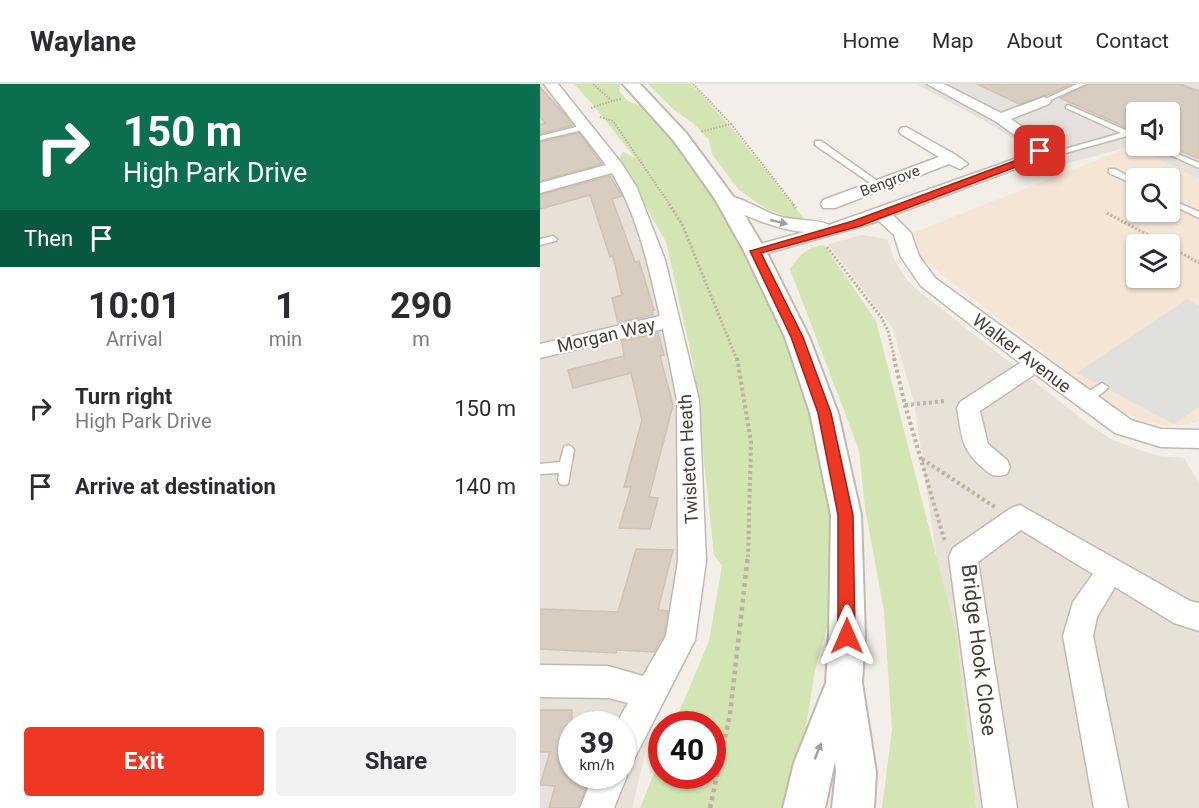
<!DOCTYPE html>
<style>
:root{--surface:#fff;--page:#f2f2f3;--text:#2b2b33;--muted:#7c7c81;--line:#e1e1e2;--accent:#ee3824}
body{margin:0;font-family:Roboto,sans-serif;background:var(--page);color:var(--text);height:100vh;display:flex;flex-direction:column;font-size:22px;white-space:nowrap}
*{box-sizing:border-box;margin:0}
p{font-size:20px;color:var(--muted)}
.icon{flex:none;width:33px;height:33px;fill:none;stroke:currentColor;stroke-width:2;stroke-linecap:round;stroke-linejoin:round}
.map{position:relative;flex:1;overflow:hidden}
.side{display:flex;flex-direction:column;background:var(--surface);width:540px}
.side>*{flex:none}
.top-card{background:#0b6e4f;color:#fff;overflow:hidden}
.controls{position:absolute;left:586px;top:18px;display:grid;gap:12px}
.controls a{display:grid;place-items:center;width:54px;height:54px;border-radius:6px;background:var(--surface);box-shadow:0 2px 4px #0004;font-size:30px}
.speed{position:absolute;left:18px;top:627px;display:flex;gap:12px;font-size:30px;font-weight:700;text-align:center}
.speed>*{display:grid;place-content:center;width:78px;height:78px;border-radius:50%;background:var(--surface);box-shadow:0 2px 4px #0004;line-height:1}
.speed small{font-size:15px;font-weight:400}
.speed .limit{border:9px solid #d22;background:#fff;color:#111}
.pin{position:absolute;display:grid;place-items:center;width:51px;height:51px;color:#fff;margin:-26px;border-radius:12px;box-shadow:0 3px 9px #0006}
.me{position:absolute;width:66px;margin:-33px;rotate:0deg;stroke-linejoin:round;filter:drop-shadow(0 0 4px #0008)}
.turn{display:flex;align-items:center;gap:21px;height:126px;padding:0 24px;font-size:27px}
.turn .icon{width:78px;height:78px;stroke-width:2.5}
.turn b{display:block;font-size:42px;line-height:51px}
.then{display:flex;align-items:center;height:57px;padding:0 24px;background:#0003;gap:12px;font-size:22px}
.eta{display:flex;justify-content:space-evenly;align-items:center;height:102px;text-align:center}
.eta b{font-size:36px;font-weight:700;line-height:42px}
.button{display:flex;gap:12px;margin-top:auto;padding:12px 24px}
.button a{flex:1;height:69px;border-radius:6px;background:var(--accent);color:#fff;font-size:24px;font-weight:700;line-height:69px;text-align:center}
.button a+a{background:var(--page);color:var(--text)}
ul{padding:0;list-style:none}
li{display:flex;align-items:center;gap:18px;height:78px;padding:0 24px}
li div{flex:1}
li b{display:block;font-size:22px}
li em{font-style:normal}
header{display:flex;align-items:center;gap:36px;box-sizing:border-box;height:84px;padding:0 30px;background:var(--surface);border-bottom:2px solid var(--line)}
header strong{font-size:28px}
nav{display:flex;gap:33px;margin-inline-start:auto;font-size:21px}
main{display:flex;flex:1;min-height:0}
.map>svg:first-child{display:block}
.residential{fill:#e7e1d7;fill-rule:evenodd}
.commercial{fill:#f4e5d5;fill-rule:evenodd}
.industrial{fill:#e6e1dd;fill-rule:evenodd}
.green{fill:#d2e5b3}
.parking{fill:#e2e0dd}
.building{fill:#d7cdc1;stroke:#cfc2b2;stroke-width:1.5}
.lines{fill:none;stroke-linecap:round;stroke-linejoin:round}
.service-casing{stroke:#c1b9ae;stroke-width:3}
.minor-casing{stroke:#c1b9ae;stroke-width:3}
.tertiary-casing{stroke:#c1b9ae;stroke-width:4}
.path-far3{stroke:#bfb19d;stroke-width:2;stroke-dasharray:1.5 1.5;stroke-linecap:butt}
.path-far2{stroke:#bfb19d;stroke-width:3;stroke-dasharray:2 2;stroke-linecap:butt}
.path-far1{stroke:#bfb19d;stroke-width:4;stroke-dasharray:3 3;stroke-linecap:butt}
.path{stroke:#bfb19d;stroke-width:4.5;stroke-dasharray:4 4;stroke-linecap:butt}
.service{fill:#fff;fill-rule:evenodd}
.minor{fill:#fff;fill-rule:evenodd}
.tertiary{fill:#fff;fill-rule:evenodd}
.oneway{fill:#a2a09b}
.route{fill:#ee3824;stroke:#9b2417;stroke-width:1.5}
.labels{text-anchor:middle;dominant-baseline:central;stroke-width:4.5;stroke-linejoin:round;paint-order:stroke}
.far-street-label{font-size:15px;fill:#464037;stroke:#fff}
.street-label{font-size:18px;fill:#464037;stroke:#fff}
.near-street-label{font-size:21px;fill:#464037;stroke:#fff}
</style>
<header>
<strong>Waylane</strong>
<nav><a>Home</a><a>Map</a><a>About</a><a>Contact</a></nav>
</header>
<main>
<section class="side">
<div class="top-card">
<div class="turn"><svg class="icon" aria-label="right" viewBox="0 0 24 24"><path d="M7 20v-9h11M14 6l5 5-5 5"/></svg><div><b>150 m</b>High Park Drive</div></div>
<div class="then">Then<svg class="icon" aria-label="arrive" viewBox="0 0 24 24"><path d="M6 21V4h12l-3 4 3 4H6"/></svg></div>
</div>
<div class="eta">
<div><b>10:01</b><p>Arrival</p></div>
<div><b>1</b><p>min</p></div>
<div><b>290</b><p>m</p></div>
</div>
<ul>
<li><svg class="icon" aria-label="right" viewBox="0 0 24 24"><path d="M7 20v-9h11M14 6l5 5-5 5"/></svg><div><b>Turn right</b><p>High Park Drive</p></div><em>150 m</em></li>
<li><svg class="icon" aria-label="arrive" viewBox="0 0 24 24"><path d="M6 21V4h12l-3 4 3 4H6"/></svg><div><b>Arrive at destination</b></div><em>140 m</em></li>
</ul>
<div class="button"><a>Exit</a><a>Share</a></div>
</section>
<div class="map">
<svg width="659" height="724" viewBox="0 0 659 724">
<rect width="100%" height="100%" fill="#f3efe8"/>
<g class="residential">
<path d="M0,0H7L71,79L103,160L121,226L138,321L148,457L129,567L92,724H0ZM32,640H82V692H32Z"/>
<path d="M322,151L347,155L355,177L367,196L380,208L551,342L573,356L597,365L620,372L644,374L659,399V724H433L374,318L352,243L288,160Z"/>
</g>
<path class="commercial" d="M592,62L659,94V337L646,341H623L604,337L584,329L562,314L382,175L373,149ZM597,94H630V128H597ZM597,160H630V194H597Z"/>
<path class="industrial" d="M376,0H659V95L592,62L517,82L445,37ZM597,28H630V62H597Z"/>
<g class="green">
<path d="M34,0H80L79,7L88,17L113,27L152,73L208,165L260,282L291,406L296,509L275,587L253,724H100L121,672L122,692H172V640H134L169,557L182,482L174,471L154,283L126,158L79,75L83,68L95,74L54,22Z"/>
<path d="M108,0H150L157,6L195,48L265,136L246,133L223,123L199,106L172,70L169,56L153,39L134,26Z"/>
<path d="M284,161L336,237L416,549L436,724H342L352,646L344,527L325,424L319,366L250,185C259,171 267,163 284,161Z"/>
</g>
<path class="parking" d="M647,215L659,222V323L634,340L537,289Z"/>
<g class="building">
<path d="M437,0H532L510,10L479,20Z"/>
<path d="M548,0H640L659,7V75L629,62L630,28H597V48L520,14Z"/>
<path d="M0,3L25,31L33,41L0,50V41L5,39L0,33Z"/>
<path d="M39,49L62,80L0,97V58Z"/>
<path d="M70,92L82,112L72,115L95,178L99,177L114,226L112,227L113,231L78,239L72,214L82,211L73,172L70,173L50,111L0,125V111Z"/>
<path d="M118,249L124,271L120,272L133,321L109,413L118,414L110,445L79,444L91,403H84L102,336L91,289L33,304L28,286L84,272L82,257Z"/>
<path d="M96,465L133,466L118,526L128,527L124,551L114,568L77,566L76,569L0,565V525L78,528Z"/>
<path d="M0,626H32V692H51L38,724H9L15,702L0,701L10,668H0Z"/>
</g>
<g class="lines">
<g class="service-casing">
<g id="service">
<path d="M537,0H546L506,18L501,17Z"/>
<path d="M528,21L597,51V56L587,52L518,71L497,69L496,67L500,65L518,67L581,49L526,24V22Z"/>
<path d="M44,41L48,43L47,45L0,56V52Z"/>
<path d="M275,57H281L343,101L336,103L275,61Z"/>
<path d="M610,62H619L659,79V84Z"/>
<path d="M569,85H575L597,97V102L569,89Z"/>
<path d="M630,115L659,128V134L630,120Z"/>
<path d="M13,152L17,155L16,157L0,161V155Z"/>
<path d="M562,299L568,303L566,306L548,319H540L538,316L540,313Z"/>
<path d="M28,361L32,363L34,366L28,400L24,401L20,400L18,396L19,389L0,390V380L20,378L24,363Z"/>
</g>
</g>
<g class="minor-casing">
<g id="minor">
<path d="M4,0H18L82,80L97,104L125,176L159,316L166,477L155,556L94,675L82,679V640H76L88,619L68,614L0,613V581L68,582L103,592L126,552L138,477L137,316L123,245L0,274V260L120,232C109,184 98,132 72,89L0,109V99L66,81Z"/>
<path d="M387,0H404L461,29L504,13L511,17L509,20L471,35L502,57L508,67L502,75L353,131L371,149L379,172L395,194L591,336L621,345L659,346V364L621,363L575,349L495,290L440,327L448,360L467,376L470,383L467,390C455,394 450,391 442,383C420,364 422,351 417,324L420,318L480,279L381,202L361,173L354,151L339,137L221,171H209L206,167L209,163L264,148C234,145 206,132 179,119L177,115L179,111C194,108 222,127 238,132C252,137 280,135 289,141L491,69L490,62L455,37Z"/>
<path d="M366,43L416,71L428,80L420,85L409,80L295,124H283L281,120L283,116L399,73L361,50L359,47L361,44Z"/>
<path d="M480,421L650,517L659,519V547L634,539L575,503L557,533L553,552L588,724H554L523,552L533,518L553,490L481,446L438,478L477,724H443L409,473L413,464L471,424Z"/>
<path d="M82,681L87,692L74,724H40L53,692H82Z"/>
</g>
</g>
<g class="tertiary-casing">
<path id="tertiary" d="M83,0H100L146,49L195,115L226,167L269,253L298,329L321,431L325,552L322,599L336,688L334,724H292L296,688L295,677L285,724H243L254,679L286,599L289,552L291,431L270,329L245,253L204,167L175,115L134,57Z"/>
</g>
<g class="path-far3">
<path d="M53,0L72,17L81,15"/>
<path d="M153,0L191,40L160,48"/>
<path d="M51,24L72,17"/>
<path d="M60,33L73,37L130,121"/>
<path d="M191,40L254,121"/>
</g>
<g class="path-far2">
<path d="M129,120L142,140L197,276"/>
<path d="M253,120L256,124"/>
<path d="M567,129L625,160"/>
<path d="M287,163L341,233L348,247L355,276"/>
<path d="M630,163L659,179"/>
</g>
<g class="path-far1">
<path d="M197,274L211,358L208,473"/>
<path d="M354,274L365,321L405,458"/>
<path d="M365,321L406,317"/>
<path d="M382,375L455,423"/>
</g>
<path class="path" d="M170,724L190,630L208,471"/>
<use href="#service" class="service"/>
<use href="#minor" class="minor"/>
<use href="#tertiary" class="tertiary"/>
</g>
<defs><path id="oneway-solid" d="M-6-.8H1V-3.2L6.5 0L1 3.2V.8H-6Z" transform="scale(1.5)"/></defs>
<g class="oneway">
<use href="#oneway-solid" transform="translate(239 138) rotate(13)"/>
<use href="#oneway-solid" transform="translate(278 667) rotate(-69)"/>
</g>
<path class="route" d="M497,65L504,67L500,74L320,142L221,169L263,253L291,329L313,431L315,552L313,558L307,560L301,558L298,552V431L278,329L251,253L210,167L313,137L493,70Z"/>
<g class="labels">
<g class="far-street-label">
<text transform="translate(350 97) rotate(-21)">Bengrove</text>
</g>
<g class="street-label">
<text transform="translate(66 251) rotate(-13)">Morgan Way</text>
<text transform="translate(482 269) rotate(37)">Walker Avenue</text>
<text transform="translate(148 375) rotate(-93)">Twisleton Heath</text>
</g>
<g class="near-street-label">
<text transform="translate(439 566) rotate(83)">Bridge Hook Close</text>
</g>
</g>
</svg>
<div class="controls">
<a><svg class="icon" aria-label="sound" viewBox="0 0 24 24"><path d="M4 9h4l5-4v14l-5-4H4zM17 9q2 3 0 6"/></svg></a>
<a><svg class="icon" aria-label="search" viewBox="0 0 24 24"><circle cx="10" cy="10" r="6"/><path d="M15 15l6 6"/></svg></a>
<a><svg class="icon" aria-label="layers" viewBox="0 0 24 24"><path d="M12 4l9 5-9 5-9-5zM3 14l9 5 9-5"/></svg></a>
</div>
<div class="speed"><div>39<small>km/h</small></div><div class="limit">40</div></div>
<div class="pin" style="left:500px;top:67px;background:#d93025"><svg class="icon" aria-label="arrive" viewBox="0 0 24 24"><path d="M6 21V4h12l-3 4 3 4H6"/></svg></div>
<svg class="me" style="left:307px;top:552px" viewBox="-20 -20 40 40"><path d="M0-17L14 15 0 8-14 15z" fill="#ee3824" stroke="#fff" stroke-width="4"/></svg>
</div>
</main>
